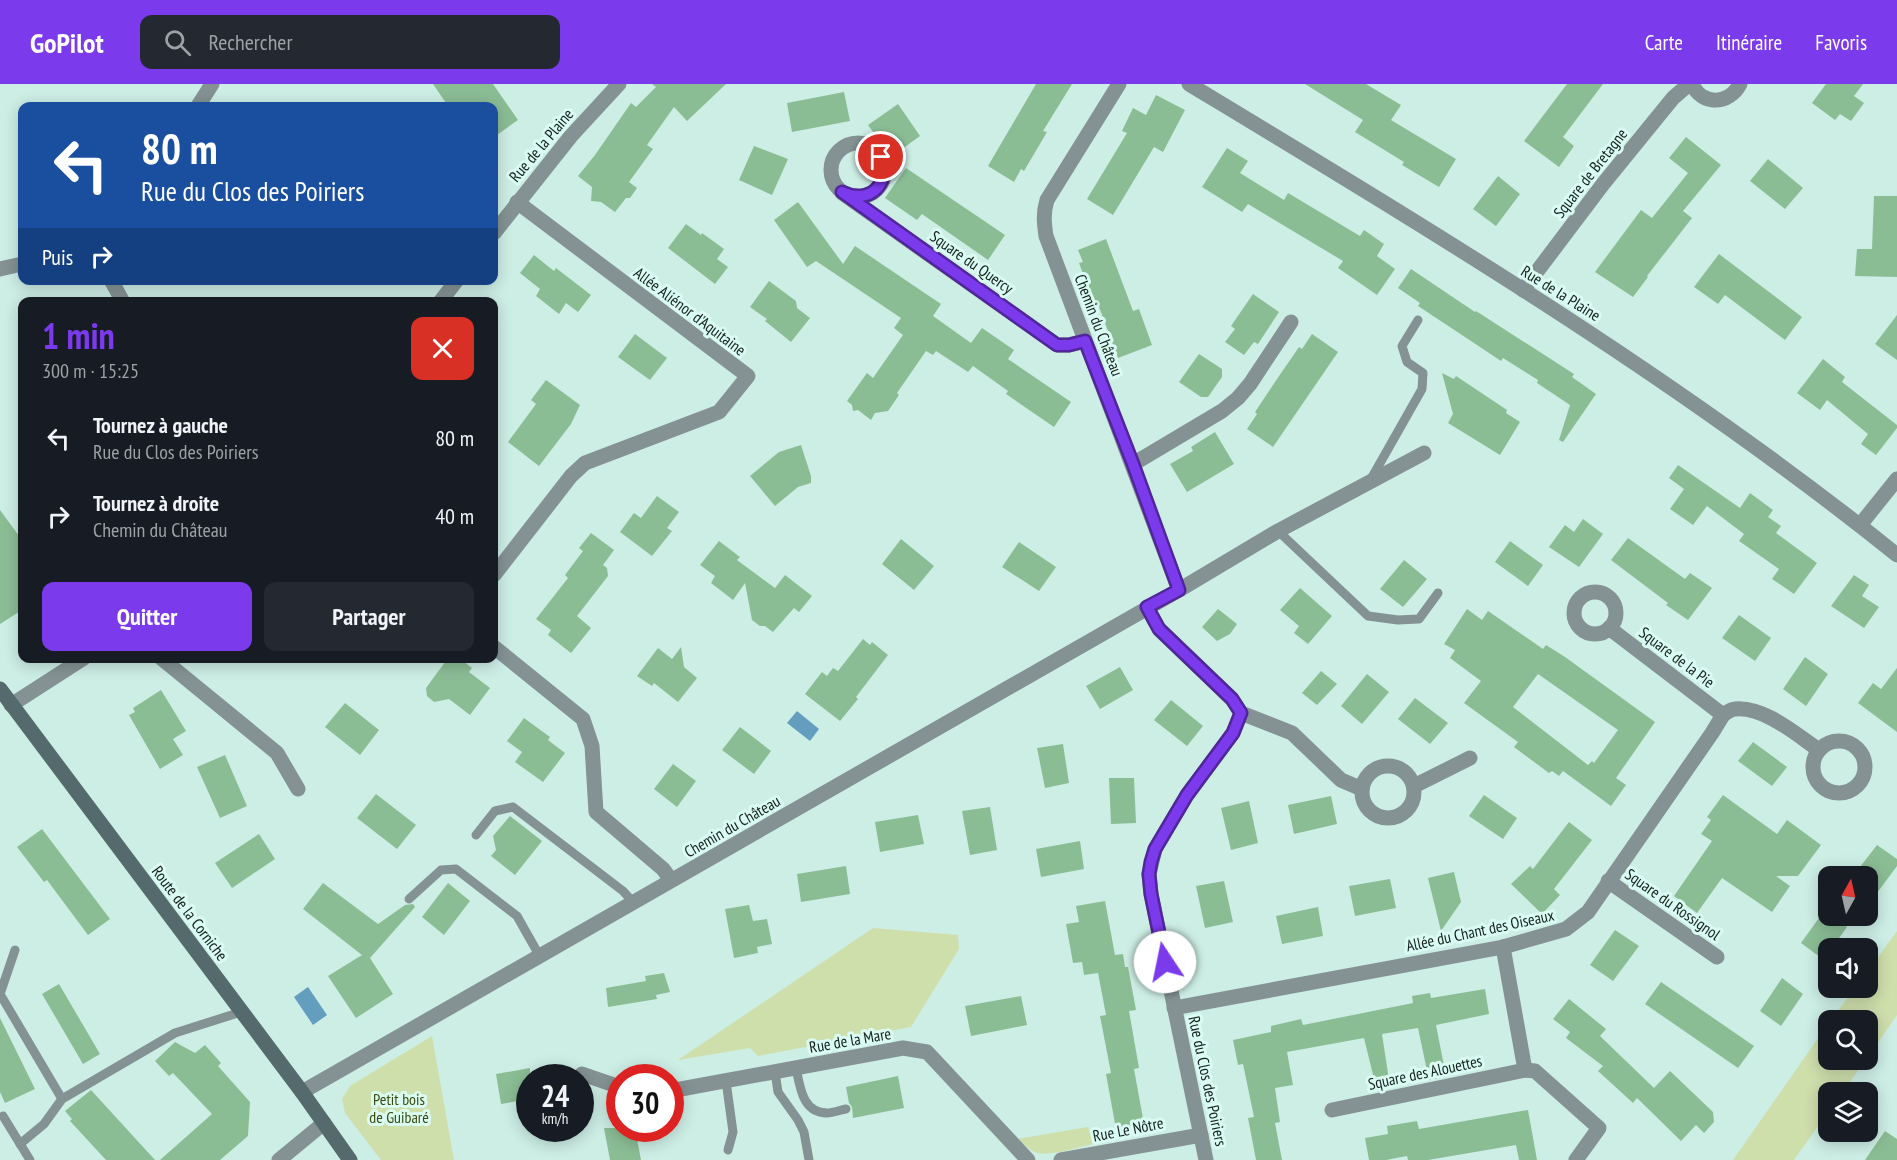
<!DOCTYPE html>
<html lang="fr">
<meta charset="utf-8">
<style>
:root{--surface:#171b24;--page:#242831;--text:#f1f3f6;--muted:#9ea1a6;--accent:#7c3aed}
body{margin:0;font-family:"PT Sans Narrow",sans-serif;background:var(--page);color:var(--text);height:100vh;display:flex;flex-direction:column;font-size:22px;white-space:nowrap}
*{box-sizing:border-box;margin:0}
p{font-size:20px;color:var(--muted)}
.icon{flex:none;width:33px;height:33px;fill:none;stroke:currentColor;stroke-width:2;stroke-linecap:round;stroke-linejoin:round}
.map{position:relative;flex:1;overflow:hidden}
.details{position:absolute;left:18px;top:213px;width:480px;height:366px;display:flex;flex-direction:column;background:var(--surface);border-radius:12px;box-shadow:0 3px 15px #0003}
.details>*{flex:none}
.hud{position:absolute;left:18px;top:18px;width:480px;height:183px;border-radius:12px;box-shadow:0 3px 15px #0003;background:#1a4fa0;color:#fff;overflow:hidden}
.needle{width:39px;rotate:8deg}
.fabs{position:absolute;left:1818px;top:782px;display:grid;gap:12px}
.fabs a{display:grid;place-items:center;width:60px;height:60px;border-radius:12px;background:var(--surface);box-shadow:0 3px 15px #0003;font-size:30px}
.speed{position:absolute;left:516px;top:980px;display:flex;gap:12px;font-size:30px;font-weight:700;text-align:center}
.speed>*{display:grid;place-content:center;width:78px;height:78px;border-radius:50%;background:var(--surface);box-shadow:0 3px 15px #0003;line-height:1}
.speed small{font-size:15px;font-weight:400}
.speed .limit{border:9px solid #d22;background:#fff;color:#111}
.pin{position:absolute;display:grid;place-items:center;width:51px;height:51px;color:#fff;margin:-26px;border:3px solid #fff;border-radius:50%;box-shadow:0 2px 6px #0007}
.me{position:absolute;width:66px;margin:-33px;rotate:349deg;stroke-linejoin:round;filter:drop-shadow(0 0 4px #0008)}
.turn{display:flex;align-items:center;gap:21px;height:126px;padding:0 24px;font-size:27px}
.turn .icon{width:78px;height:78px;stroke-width:2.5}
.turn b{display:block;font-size:42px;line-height:51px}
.then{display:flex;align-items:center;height:57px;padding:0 24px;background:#0003;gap:12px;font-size:22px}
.round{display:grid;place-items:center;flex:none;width:63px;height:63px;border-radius:12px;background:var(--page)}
.summary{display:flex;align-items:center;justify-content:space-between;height:102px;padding:0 24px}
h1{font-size:36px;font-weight:600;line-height:45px;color:var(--accent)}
.cta{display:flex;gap:12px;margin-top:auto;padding:12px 24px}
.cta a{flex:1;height:69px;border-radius:12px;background:var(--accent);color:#fff;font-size:24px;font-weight:600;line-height:69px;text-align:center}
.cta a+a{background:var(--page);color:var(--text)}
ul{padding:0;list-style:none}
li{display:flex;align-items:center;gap:18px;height:78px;padding:0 24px}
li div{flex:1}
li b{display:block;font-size:22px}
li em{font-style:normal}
header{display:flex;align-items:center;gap:36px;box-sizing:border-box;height:84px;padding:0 30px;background:var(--accent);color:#fff}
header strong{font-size:28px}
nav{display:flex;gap:33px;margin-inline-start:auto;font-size:21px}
.search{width:420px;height:54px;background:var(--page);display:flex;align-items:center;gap:15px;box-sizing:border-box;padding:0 21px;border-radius:12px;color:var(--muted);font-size:22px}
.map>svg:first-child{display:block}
.green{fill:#cedfac}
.water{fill:#639ebe}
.building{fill:#8bbd95;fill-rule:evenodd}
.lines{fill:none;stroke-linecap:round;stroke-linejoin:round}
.lane{stroke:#849293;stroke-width:9}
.street{stroke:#849293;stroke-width:15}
.secondary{stroke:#556a6c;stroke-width:15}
.route-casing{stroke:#51269a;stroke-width:15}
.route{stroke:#7c3aed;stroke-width:10}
.labels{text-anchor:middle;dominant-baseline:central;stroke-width:6;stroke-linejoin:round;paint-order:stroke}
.street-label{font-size:16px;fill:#121f1c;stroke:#dafbf2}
.park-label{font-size:16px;fill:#3a4a0c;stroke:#dafbf2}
</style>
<header>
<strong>GoPilot</strong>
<div class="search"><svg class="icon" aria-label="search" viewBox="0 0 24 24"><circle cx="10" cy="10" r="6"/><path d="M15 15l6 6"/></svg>Rechercher</div>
<nav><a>Carte</a><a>Itinéraire</a><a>Favoris</a></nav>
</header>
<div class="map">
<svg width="1897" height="1076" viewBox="0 0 1897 1076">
<rect width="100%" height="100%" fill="#cdeee5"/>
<g class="green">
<path d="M873,844L958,851L959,865L911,943L758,972L750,964L678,976Z"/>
<path d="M1897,847V931L1868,973V936H1831L1856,903H1868V887Z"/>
<path d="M1828,940V975H1866L1843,1008H1828V1028L1794,1076H1733Z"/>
<path d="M432,952L454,1076H381L345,1029L342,1015L350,1002Z"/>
<path d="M1088,1043L1093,1060C1079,1063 1052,1072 1038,1069C1030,1067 1024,1060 1017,1055Z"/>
</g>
<g class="water">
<path d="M797,627L819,645L810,657L787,639Z"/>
<path d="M308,903L327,931L313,941L294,913Z"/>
</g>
<g class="building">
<path d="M433,0H493L518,36L494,53V22H448Z"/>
<path d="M652,0H726L687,37L674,23L647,61L653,65L629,98L637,104L630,114H626L615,128L601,118L591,117L592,103L578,92L595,71L631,19L636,23L656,3Z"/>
<path d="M1036,0H1072L1043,47L1047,48L1024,87L1021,85L1014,98L988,82Z"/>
<path d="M1305,0H1366L1401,21L1391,36L1456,75L1439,103L1402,81L1404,78L1355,48L1363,36Z"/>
<path d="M1567,0H1603L1563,53L1574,62L1559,83L1524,57Z"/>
<path d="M1826,0H1863L1854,12L1864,19L1851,37L1840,30L1835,36L1812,19Z"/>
<path d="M844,8L850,37L792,48L787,19Z"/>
<path d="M1156,11L1185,26L1163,68L1154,63L1113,131L1087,115L1127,49L1122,47L1133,24L1146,31Z"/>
<path d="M898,20L920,52L891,73L868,41Z"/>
<path d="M1686,53L1721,81L1683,127L1692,134L1647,192L1648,193L1633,213L1595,188L1641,126L1652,134L1688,89L1669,74Z"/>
<path d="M754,62L788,75L772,111L739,96Z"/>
<path d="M1227,64L1248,77L1240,89L1284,116L1288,109L1360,152L1364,146L1384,160L1377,172L1395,185L1377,211L1338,184L1343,177L1248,120L1242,128L1202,103Z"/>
<path d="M1768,75L1803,104L1785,125L1750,97Z"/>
<path d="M906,84L1005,151L988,176L922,130L917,136L885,114Z"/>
<path d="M1498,92L1520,110L1496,142L1473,125Z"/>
<path d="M1874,112H1897V193L1855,192L1857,165H1872Z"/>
<path d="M798,118L843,180L855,162L941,220L933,232L971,259L982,244L1014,266L1008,275L1071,318L1054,343L1006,310L1008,307L973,282L968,288L936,267L933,271L926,267L897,309L899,311L888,327L875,329L871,336L858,326L853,327L852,321L847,317L867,289L873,294L903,251L894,244L901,234L816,177L807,183L774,136Z"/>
<path d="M686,140L701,151L702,149L724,165L717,175L728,183L715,200L668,164Z"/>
<path d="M1106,155L1133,227L1139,225L1152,261L1118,274L1098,220L1095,222L1079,179L1083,178L1078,166Z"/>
<path d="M1719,170L1802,233L1785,256L1725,211L1718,220L1694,203Z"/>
<path d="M534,171L554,187L556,184L591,211L578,228L566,219L559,230L536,212L540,205L520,189Z"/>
<path d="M1411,185L1475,228L1476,227L1574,290L1572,293L1596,310L1563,358L1559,356L1570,321L1537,299L1538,296L1503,274L1501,277L1483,265L1418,222L1420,219L1398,204Z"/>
<path d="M769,197L796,217L797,224L810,234L791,258L765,237L767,235L750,223Z"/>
<path d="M1253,210L1279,228L1258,260L1254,258L1244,271L1225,258L1235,245L1231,242Z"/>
<path d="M1897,231V276L1875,260Z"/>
<path d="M635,250L667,274L650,296L618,273Z"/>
<path d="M1312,250L1338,268L1273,363L1247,345L1257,330L1255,328L1277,295L1299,263L1302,265Z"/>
<path d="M1199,270L1222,285V293L1208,313H1201L1179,298Z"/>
<path d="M1823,275L1845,293L1842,298L1897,341V344L1876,371L1861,360L1868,350L1827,316L1820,326L1797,309Z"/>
<path d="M1442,289L1454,295L1456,292L1507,326L1506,329L1520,338L1500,371L1448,339L1453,330Z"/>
<path d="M546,296L580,321L571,340L539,382L508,358L536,320L531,316Z"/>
<path d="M1215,348L1234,380L1187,408L1170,380L1193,367L1191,363Z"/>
<path d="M801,361L811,392V399L798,403L775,422L750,392L779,368Z"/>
<path d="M1678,381L1740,424L1750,409L1773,426L1768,433L1781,442L1776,449L1817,479L1794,510L1772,495L1779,485L1739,457L1744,450L1707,422L1693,441L1670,425L1684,405L1669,394Z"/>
<path d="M657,412L679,428L667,444L672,447L652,472L620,448L634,429L641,434Z"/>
<path d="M0,426L22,456V526L0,540Z"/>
<path d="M1583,435L1603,450L1579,483L1549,463L1565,441L1574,448Z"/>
<path d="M591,449L614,466L603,481L607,484L608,492L577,532L591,544L571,569L548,551L551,546L536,535L568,494L565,491L583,467L579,464Z"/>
<path d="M1628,454L1685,495L1690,489L1712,504L1688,536L1666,521L1668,519L1611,476Z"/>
<path d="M901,455L934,482L914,506L882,480Z"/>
<path d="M719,457L740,473L737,476L775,504L785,491L812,512L799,528L794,524L773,548L765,542H760L752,536L745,499L733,516L711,499L715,492L700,481Z"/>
<path d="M1510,457L1543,481L1528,502L1495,478Z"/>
<path d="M1019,458L1056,483L1039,507L1002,483Z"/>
<path d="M1404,476L1427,495L1403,523L1380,505Z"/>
<path d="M1854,491L1869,501L1862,512L1879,523L1864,544L1831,522Z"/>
<path d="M1300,504L1332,532L1308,560L1294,549L1299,542L1280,526Z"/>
<path d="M1218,525L1237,540L1230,550L1217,557L1202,543Z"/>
<path d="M1467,525L1482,536L1488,527L1543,565L1546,561L1565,573L1655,638L1616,694L1626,701L1611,722L1563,687L1559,692L1552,687L1549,689L1514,663L1518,658L1464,619L1481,597L1450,574L1455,566L1444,560ZM1538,590L1618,646L1594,679L1592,677L1588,681L1513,623Z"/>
<path d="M1739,531L1771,554L1755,577L1722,554Z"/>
<path d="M863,555L870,561L872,558L888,571L856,613L858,615L840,637L805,610L822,588L827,592L833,584L838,587Z"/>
<path d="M681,563L684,583L697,594L678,618L654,599L652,602L637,592L658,564L672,575Z"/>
<path d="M1805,573L1828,590L1806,622L1783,605Z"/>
<path d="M448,574H459L472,584L469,588L490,604L470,631L449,615L434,618L427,612L426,604Z"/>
<path d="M1120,583L1133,606L1100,625L1086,602Z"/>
<path d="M1897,584V648L1858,619L1873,599L1881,605Z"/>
<path d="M1321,587L1337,600L1317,621L1302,609Z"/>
<path d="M1367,590L1389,608L1362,640L1341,622Z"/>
<path d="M161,606L186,647L173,655L183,671L160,685L129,631L135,628L133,624Z"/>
<path d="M1415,614L1448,639L1430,660L1398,635Z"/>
<path d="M1171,616L1203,642L1187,662L1154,636Z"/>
<path d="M345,619L379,646L360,671L325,643Z"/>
<path d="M524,634L550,653L548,656L565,669L543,698L515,678L522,668L507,657Z"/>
<path d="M740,643L771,667L754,690L722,666Z"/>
<path d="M1753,658L1787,683L1772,702L1738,677Z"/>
<path d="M1063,660L1069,699L1045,704L1037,664Z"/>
<path d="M225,671L247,722L220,734L197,683Z"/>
<path d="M673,680L696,697L677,723L654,705Z"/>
<path d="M1109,694H1134L1136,739L1111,740Z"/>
<path d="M376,710L416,741L397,765L357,734Z"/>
<path d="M1484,711L1517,734L1503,755L1469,732Z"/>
<path d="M1723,711L1777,750L1787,736L1821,761L1798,792H1776L1790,802L1772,828L1722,794L1697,829L1674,812L1712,757L1701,750L1711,736L1707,733Z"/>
<path d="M1331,712L1337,740L1294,750L1288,721Z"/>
<path d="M1249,717L1258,759L1231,766L1221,724Z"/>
<path d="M990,723L997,766L970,771L962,727Z"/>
<path d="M918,731L924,760L880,768L875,738Z"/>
<path d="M510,732L542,757L515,791L491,772L496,766L493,752Z"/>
<path d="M1569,738L1592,756L1554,805L1560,811L1542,830L1511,800L1530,782L1533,785Z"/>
<path d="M42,745L110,835L88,851L47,796L44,798L17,763Z"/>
<path d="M259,750L275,775L232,804L215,779Z"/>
<path d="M1080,757L1084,785L1041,793L1036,765Z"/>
<path d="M1877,761L1897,775V782L1868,821V792H1853Z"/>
<path d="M846,782L850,810L801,818L797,790Z"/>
<path d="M1454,788L1461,818L1441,847L1428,794Z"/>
<path d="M1390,795L1396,824L1355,832L1349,802Z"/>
<path d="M1224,797L1233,838L1205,844L1196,802Z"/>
<path d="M323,799L378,840L405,821L413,820L415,823L370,874L393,910L356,934L328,892L362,871L303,825Z"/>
<path d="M448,799L470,817L444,851L422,833Z"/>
<path d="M1105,817L1115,871L1123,870L1125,883H1128L1136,926L1129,927L1139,984L1134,985L1144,1040L1116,1045L1106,990L1111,989L1100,932L1106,931L1098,889L1084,891L1082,878L1073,879L1066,840L1079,838L1076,822Z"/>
<path d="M749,821L753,837L767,835L772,860L757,863L758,869L734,874L725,825Z"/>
<path d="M1318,823L1323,852L1282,860L1276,832Z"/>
<path d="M1824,827L1847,843L1832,864H1828V870L1824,876L1801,859Z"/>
<path d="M1615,846L1639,862L1613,897L1590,881Z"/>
<path d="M664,889L670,908L656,911L657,915L608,923L606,904L646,897L645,892Z"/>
<path d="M1782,894L1803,910L1781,942L1760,927Z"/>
<path d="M1661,898L1754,962L1738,984L1645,920Z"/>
<path d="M59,900L100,970L83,980L42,910Z"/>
<path d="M1485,905L1489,930L1436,941L1446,992L1429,996L1418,944L1382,950L1389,996L1375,999L1364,954L1287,968L1293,1001L1275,1004L1280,1038L1275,1039L1282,1076H1256L1248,1034L1254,1033L1243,980L1238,981L1233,956L1271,948V942L1301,935L1303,941L1413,919L1412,912L1430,909L1431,914Z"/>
<path d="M1021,912L1027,941L971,952L965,922Z"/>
<path d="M1569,915L1606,945L1600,952L1654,1004L1670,987L1713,1028L1714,1038L1704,1049L1696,1041L1681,1057L1637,1014L1633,1019L1598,987L1603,982L1566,954L1570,948L1553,935Z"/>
<path d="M0,934L35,1005L5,1019L0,1008Z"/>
<path d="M175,958L195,969L205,961L221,979L218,982L250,1018L248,1052L220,1076H160L212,1030L173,989L169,992L155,977Z"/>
<path d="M530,984V1015L501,1020L496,990Z"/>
<path d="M898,992L904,1024L853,1034L852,1023L849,1019L846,1003Z"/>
<path d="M91,1006L155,1076H106L70,1037L72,1035L65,1027Z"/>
<path d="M1528,1026L1537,1076H1519L1516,1061L1428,1076H1408L1407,1072L1386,1076H1369L1365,1054L1388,1050L1387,1042L1417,1037L1419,1045Z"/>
<path d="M604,1044H635L641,1076H610Z"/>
<path d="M1885,1047L1897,1055V1076H1865Z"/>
</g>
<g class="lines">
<g class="lane">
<path d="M1371,395L1422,305L1423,289L1407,278L1402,262L1418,236"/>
<path d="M1278,447L1368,532L1398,536L1419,535L1438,509"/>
<path d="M476,751L495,727L513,723L623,807L633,818"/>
<path d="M409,815L441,786L456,785L517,832L539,871"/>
<path d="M15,866L0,910L62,1015"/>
<path d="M796,984C800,1002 802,1029 827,1029C833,1029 840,1026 846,1025"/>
<path d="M775,988L778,1008L798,1036L804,1048L809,1076"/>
<path d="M726,997L733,1048L728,1066"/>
<path d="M3,1032L30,1076"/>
<path d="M20,1060L44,1040L62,1015L175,949L241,928"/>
</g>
<g class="street">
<path d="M1189,0C1432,147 1676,293 1897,471"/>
<path d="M1692,0C1702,22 1729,21 1740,0"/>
<path d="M198,22L212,0"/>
<circle cx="858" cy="86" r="27"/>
<path d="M842,109L1057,261H1069L1085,257"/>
<path d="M494,149L571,52L619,0"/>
<path d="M0,185L22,180"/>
<path d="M111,196L123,218"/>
<path d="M1523,206L1603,100L1673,14L1689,0"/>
<path d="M440,218L457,196"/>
<path d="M1133,380L1222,327L1238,314L1250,300L1291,238"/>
<path d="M1860,441L1897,395"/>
<path d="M494,491L571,392L585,379L719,328L748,292L517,118"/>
<path d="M1179,506L1278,447L1424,369"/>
<circle cx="1595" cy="529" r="21"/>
<path d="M1147,523L1159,545L1232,615L1241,629L1233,649L1187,711L1155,765L1149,790L1151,810L1206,1076"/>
<path d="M1609,544L1723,631"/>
<path d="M494,563L583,635L592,662L596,728L663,785L671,796"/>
<path d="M161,574L277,669L298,705"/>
<path d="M11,621L84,574"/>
<path d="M1241,629L1292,649L1341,696L1362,705"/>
<path d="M1723,631C1726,629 1731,625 1735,625C1764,622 1797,651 1819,666"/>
<circle cx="1839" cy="683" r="26"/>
<circle cx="1388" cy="708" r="26"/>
<path d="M1414,702L1470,674"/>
<path d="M1608,797L1717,873"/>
<path d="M1503,863L1525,986"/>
<path d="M1174,924L1503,863L1566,845L1588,828L1712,649L1723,631"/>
<path d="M582,990L620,1003"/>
<path d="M670,1007L903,964L927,968L1028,1076"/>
<path d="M302,1008L1179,506C1135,387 1090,270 1046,152C1044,138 1043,129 1047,116L1119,0"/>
<path d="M1332,1026L1525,986L1535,987L1599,1044L1576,1076"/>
<path d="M279,1076L324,1039"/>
<path d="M1061,1076L1201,1051"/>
</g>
<path class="secondary" d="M0,605L302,1008L350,1076"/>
</g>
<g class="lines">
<g class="route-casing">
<path id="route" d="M881,73C891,101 869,121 842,108L1057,261H1069L1085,257L1133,380L1179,506L1147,523L1159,545L1232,615L1241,629L1233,649L1187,711L1155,765L1151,778L1149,790L1151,810L1165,878"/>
</g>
<use href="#route" class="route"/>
</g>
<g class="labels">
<g class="street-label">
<text transform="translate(541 61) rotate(-50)">Rue de la Plaine</text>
<text transform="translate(1590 89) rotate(-52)">Square de Bretagne</text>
<text transform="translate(972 178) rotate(35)">Square du Quercy</text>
<text transform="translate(1561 209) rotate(32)">Rue de la Plaine</text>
<text transform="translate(690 227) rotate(37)">Allée Aliénor d'Aquitaine</text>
<text transform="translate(1099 241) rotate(69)">Chemin du Château</text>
<text transform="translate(1677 573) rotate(37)">Square de la Pie</text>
<text transform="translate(732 742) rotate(-30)">Chemin du Château</text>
<text transform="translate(1673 820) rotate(35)">Square du Rossignol</text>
<text transform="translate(190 829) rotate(53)">Route de la Corniche</text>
<text transform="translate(1480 846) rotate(-12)">Allée du Chant des Oiseaux</text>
<text transform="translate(850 956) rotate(-10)">Rue de la Mare</text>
<text transform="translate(1425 988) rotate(-12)">Square des Alouettes</text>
<text transform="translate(1208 997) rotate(78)">Rue du Clos des Poiriers</text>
<text transform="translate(1128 1045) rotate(-11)">Rue Le Nôtre</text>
</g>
<g class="park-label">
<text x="399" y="1015">Petit bois<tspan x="399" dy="18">de Guibaré</tspan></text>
</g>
</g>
</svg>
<div class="fabs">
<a><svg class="needle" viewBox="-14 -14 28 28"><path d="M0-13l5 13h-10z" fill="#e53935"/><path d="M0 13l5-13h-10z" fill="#9ea1a6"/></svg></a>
<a><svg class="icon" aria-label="sound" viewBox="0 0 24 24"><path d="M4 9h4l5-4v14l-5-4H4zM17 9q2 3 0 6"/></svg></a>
<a><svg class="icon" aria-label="search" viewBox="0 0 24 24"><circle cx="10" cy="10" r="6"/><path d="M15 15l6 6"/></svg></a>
<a><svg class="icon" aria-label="layers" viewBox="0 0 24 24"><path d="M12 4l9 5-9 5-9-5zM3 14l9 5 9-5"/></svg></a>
</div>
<div class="speed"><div>24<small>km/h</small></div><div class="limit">30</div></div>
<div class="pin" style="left:881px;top:73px;background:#d93025"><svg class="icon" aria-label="arrive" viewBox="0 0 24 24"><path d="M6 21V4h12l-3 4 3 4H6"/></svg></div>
<svg class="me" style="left:1165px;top:878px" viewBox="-20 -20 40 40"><circle r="19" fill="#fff"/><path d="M0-13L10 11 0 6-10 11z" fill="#7c3aed"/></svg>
<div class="hud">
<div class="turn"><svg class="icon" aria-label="left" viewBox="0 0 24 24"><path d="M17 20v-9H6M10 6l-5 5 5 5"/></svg><div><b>80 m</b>Rue du Clos des Poiriers</div></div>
<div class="then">Puis<svg class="icon" aria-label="right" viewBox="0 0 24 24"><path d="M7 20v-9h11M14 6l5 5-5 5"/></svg></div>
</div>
<section class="details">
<div class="summary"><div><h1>1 min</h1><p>300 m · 15:25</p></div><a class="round" style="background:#d93025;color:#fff"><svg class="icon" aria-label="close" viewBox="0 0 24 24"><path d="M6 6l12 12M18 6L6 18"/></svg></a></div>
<ul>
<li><svg class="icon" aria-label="left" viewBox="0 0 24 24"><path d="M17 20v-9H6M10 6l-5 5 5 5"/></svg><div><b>Tournez à gauche</b><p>Rue du Clos des Poiriers</p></div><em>80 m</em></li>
<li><svg class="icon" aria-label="right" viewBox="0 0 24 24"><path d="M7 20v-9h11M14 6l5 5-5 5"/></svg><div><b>Tournez à droite</b><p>Chemin du Château</p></div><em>40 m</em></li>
</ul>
<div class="cta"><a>Quitter</a><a>Partager</a></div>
</section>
</div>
